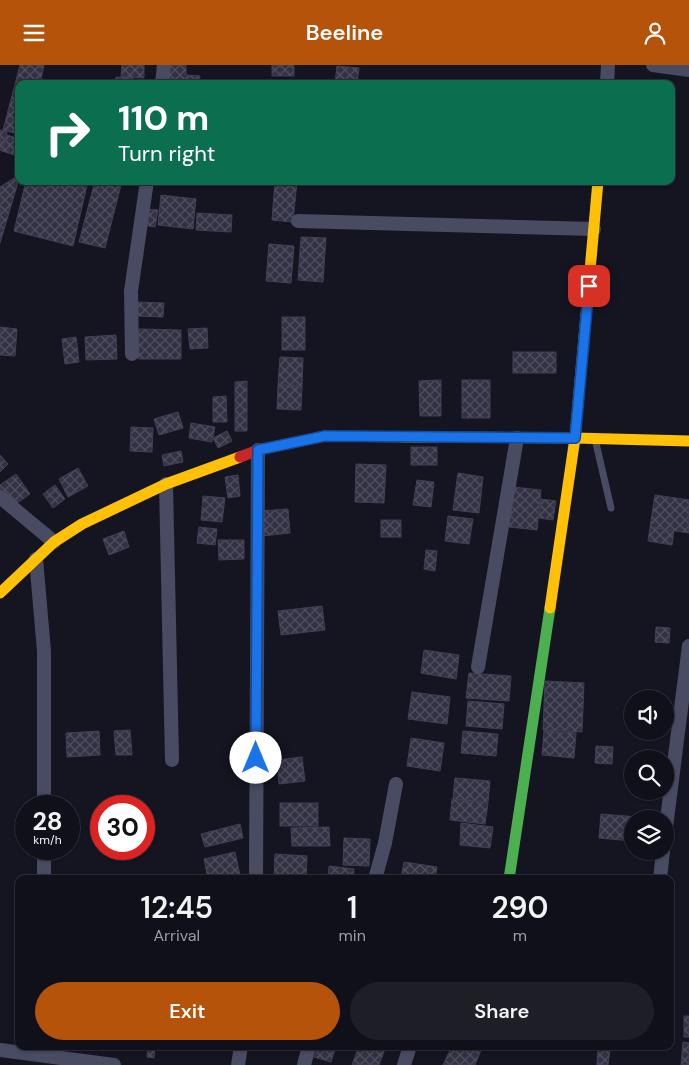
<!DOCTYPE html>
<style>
:root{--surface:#10101a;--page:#1e1e27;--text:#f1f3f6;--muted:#9c9da2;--line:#303039;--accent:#b45309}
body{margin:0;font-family:"DM Sans",sans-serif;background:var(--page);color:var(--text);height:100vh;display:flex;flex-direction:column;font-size:19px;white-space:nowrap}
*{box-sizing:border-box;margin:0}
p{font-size:16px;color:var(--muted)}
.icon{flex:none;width:28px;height:28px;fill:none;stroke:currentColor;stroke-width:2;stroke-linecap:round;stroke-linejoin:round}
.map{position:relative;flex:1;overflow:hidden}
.drawer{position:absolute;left:15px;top:810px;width:659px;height:175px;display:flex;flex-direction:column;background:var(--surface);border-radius:10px;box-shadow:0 1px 4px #0004,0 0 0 1px var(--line)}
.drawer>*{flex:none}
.banner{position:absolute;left:15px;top:15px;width:660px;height:105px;border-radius:10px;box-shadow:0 1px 4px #0004,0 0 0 1px var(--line);background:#0b6e4f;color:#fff;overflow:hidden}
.controls{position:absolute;left:624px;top:625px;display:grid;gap:10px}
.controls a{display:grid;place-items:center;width:50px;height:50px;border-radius:50%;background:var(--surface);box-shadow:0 1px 4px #0004,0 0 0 1px var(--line);font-size:25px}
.speed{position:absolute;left:15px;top:730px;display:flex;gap:10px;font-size:25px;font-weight:700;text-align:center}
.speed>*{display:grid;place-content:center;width:65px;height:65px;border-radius:50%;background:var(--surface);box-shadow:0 1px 4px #0004,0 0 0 1px var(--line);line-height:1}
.speed small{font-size:12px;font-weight:400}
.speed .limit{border:8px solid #d22;background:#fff;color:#111}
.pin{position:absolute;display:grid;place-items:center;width:42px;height:42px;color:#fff;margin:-21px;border-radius:10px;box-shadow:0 2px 8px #0006}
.me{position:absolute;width:55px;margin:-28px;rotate:0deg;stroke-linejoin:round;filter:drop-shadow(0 0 4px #0008)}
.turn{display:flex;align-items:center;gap:18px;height:105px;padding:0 20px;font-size:22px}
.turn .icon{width:65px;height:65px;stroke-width:2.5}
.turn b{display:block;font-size:35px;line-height:42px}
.eta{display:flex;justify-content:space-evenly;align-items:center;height:85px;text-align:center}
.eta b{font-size:30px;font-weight:600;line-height:35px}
.button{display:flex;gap:10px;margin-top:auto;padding:10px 20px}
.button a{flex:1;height:58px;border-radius:30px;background:var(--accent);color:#fff;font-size:20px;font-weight:600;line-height:58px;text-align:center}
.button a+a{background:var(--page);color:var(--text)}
header{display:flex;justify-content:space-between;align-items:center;height:65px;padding:0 20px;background:var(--accent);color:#fff;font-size:22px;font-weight:600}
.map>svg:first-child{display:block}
.building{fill:url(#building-cross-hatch);stroke:#403f56}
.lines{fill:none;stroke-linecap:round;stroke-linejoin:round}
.lane{stroke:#494b63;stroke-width:7}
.street{stroke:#494b63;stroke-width:14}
.fast{stroke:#4caf50;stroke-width:11}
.slow{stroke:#ffc107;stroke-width:11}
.jam{stroke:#c62828;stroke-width:11}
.route-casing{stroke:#114b97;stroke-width:12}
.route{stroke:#1a73e8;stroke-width:9}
</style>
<header><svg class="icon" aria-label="menu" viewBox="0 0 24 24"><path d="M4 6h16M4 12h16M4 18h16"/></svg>Beeline<svg class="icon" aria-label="person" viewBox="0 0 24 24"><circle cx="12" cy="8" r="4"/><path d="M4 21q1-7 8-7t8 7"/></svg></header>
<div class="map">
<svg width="689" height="1000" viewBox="0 0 689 1000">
<defs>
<pattern id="building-cross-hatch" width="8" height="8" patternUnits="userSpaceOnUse" patternTransform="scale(1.25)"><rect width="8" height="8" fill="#333244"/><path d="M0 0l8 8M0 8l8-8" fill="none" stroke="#504f60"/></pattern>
</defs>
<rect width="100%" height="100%" fill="#151522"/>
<g class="building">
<path d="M20,0H44L40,19H19V69L3,65Z"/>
<path d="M122,0H144V13L121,12Z"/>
<path d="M167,0H186V10L200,11L199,19H166Z"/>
<rect x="272" y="0" width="22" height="11"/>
<path d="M337,1L359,3L357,19H335Z"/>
<path d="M116,12L133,13V19H115Z"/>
<path d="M0,65L7,67L2,86L0,85Z"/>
<path d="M7,70L19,74L18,91L2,86Z"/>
<path d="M19,110V114L0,178V122Z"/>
<path d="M26,116H88L73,181L14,166Z"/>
<path d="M95,116H122L105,183L79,177Z"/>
<path d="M275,116H297L293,157L272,155Z"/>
<path d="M161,130L196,134L193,164L158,160Z"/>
<path d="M145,144L158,145L155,162L143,160Z"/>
<path d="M197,148L232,150L231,167L196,165Z"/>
<path d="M301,172L326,173L323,217L298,215Z"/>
<path d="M269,179L294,181L291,218L266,216Z"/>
<path d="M136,237L164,238L163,252L136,251Z"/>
<rect x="282" y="252" width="23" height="33"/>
<path d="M0,262L17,264L15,291L0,290Z"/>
<path d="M207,263L208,283L190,284L188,264Z"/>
<path d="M139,264L181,265V294H138Z"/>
<path d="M116,270L117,294L86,295L85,272Z"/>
<path d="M76,272L79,297L65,299L62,274Z"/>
<rect x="513" y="287" width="43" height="21"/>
<path d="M280,292L303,293L302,321L278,320Z"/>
<path d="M441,315V351H420L419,316Z"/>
<rect x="462" y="315" width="28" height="38"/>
<path d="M247,316V366H235V317Z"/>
<path d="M278,320L302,321L301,345L277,344Z"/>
<path d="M226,331L227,357H213V332Z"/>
<path d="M178,347L183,363L159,370L154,354Z"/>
<path d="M191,358L215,362L212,377L189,373Z"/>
<path d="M131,362L153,363L152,387L130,386Z"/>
<path d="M227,366L232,376L218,383L213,373Z"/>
<rect x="411" y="382" width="26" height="18"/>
<path d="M181,386L183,397L164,401L162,390Z"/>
<path d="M0,390L8,399L0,407Z"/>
<path d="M356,399L386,400L384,438L355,437Z"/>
<path d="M78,403L88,421L68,432L59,414Z"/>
<path d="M458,408L483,412L479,448L453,445Z"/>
<path d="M16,409L30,429L13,441L0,424V420Z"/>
<path d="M238,410L240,431L228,433L225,412Z"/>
<path d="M417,415L434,417L431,442L413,440Z"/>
<path d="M55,420L65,434L53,443L43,429Z"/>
<path d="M513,422L541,425L537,465L509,462Z"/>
<path d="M655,430L689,435V468L650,462Z"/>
<path d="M203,431L225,433L222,457L201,455Z"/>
<path d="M541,434L556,436L553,455L539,453Z"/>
<path d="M288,444L290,468L262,471L260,446Z"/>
<path d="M448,451L473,454L469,479L445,476Z"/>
<rect x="381" y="455" width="20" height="17"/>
<path d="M199,462L217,464L215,480L197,478Z"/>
<path d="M650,462L674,466L672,480L648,476Z"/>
<path d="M124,466L129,482L109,490L103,474Z"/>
<path d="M218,475H244V494L219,495Z"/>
<path d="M426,485L437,486L435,506L424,504Z"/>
<path d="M322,541L325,565L281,570L278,546Z"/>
<path d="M656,562L670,563L669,578L655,577Z"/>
<path d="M424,585L459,590L456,614L421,608Z"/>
<path d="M469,608L511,611L509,636L466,633Z"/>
<path d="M545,616L584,618L582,667L543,665Z"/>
<path d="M412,627L450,632L447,659L408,654Z"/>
<path d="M468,636L504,639L502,664L466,661Z"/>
<path d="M665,636L670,645L665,648Z"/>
<path d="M130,665L132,690H116L114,666Z"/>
<path d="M99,666L100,690L67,692L66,668Z"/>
<path d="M463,666L498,669L496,691L461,688Z"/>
<path d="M544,666L576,668L574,693L542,690Z"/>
<path d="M411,673L444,678L440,706L407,701Z"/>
<path d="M596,681L613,682L612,699L595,698Z"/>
<path d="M302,692L305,716L279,719L277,695Z"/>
<path d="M455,713L490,716L488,737L453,734Z"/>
<path d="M452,734L488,738L485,759L450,755Z"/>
<rect x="280" y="738" width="38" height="23"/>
<path d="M601,749L638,752V754H632V776L599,773Z"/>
<path d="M461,758L493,762L490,783L460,780Z"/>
<path d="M240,759L243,773L205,782L201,769Z"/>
<path d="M329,762L330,781H292L291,763Z"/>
<path d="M344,773L370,774L369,801L343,800Z"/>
<path d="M235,787L240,810L221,814H208L204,794Z"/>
<path d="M275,789L307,791L306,814H274Z"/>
<path d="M404,797L437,802L435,814H401Z"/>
<path d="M329,801L354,804L353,814H328Z"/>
<rect x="684" y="951" width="5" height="21"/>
<path d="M683,977L689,978V1000H681Z"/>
<path d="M318,981H336L331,997L314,992Z"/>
<path d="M359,981H386L379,1000H352Z"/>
<path d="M452,981H473L481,985L475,1000H443Z"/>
<path d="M148,982L155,983L154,993L147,992Z"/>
<path d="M598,983L610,985L608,1000H597Z"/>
</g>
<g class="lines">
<path class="lane" d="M595,374L611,443"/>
<g class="street">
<path d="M653,0L689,5"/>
<path d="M162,19L164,0"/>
<path d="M607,19L608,0"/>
<path d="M298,156L594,164"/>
<path d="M132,289L131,226L147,116"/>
<path d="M166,419L172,695"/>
<path d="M0,432L54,477"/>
<path d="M36,494L44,586V741"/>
<path d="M478,602L517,373"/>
<path d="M665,770L689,581"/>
<path d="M44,784V814"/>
<path d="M256,814L258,385"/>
<path d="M375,814L385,778L396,719"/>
<path d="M660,814L663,786"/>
<path d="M0,985L114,1000"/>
<path d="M238,1000L241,981"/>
<path d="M304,1000L309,981"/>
<path d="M404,1000L410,981"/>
</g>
<path class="fast" d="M509,814L550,543"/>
<g class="slow">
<path d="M402,372L575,373L689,376"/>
<path d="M0,528L54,477L82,459L166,419L240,392"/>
<path d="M550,543L575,373L598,116"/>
</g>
<path class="jam" d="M240,392L258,385L325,371L402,372"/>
</g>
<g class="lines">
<g class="route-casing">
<path id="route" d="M256,693L258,385L325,371L575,373L589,221"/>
</g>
<use href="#route" class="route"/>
</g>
</svg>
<div class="controls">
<a><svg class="icon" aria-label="sound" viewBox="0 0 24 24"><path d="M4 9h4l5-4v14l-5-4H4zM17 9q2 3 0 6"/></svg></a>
<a><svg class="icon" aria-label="search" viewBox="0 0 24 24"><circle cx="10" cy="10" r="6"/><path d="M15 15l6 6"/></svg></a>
<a><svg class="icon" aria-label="layers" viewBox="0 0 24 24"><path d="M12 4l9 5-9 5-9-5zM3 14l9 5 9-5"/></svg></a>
</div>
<div class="speed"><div>28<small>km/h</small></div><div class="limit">30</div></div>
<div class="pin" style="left:589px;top:221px;background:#d93025"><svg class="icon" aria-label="arrive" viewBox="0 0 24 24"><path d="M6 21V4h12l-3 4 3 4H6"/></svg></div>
<svg class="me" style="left:256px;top:693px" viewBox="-20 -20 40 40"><circle r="19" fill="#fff"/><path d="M0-13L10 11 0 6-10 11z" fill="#1a73e8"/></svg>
<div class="banner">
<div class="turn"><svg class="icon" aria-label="right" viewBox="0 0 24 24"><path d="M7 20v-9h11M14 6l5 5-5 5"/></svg><div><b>110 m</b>Turn right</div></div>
</div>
<section class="drawer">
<div class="eta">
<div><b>12:45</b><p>Arrival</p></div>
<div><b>1</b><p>min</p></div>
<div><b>290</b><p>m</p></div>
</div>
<div class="button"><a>Exit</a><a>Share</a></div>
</section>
</div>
